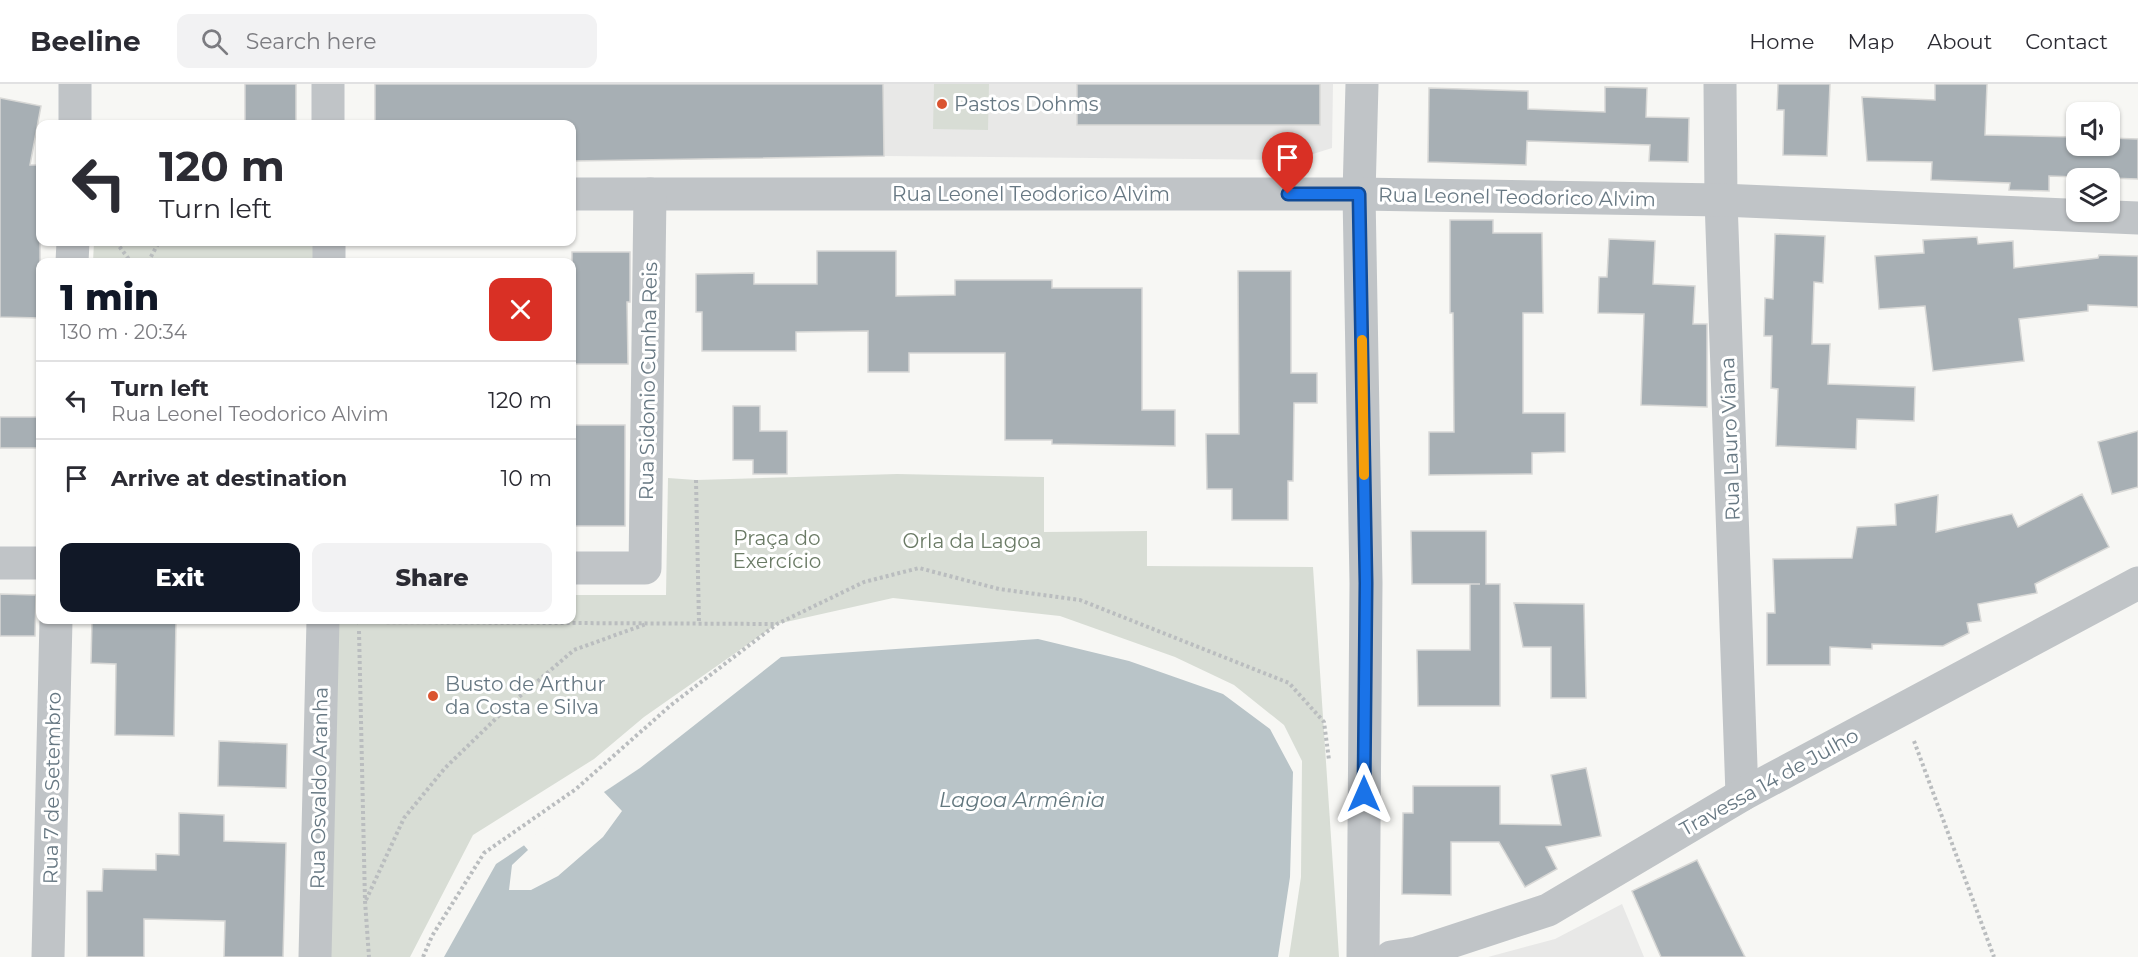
<!DOCTYPE html>
<meta charset="utf-8">
<style>
:root{--surface:#fff;--page:#f2f2f3;--text:#2b2b33;--muted:#7c7c81;--line:#e1e1e2;--accent:#111827}
body{margin:0;font-family:Montserrat,sans-serif;background:var(--page);color:var(--text);height:100vh;display:flex;flex-direction:column;font-size:22px;white-space:nowrap}
*{box-sizing:border-box;margin:0}
p{font-size:20px;color:var(--muted)}
.icon{flex:none;width:33px;height:33px;fill:none;stroke:currentColor;stroke-width:2;stroke-linecap:round;stroke-linejoin:round}
.map{position:relative;flex:1;overflow:hidden}
.details{position:absolute;left:36px;top:174px;width:540px;height:366px;display:flex;flex-direction:column;background:var(--surface);border-radius:12px;box-shadow:0 2px 4px #0004}
.details>*{flex:none}
.top-card{position:absolute;left:36px;top:36px;width:540px;height:126px;border-radius:12px;box-shadow:0 2px 4px #0004;background:#fff;color:var(--text);overflow:hidden}
.tools{position:absolute;left:2066px;top:18px;display:grid;gap:12px}
.tools a{display:grid;place-items:center;width:54px;height:54px;border-radius:12px;background:var(--surface);box-shadow:0 2px 4px #0004;font-size:30px}
.pin{position:absolute;display:grid;place-items:center;width:51px;height:51px;color:#fff;margin:-62px -26px;border-radius:50% 50% 50% 0;rotate:-45deg;box-shadow:0 0 6px #0007}
.pin .icon{rotate:45deg}
.me{position:absolute;width:66px;margin:-33px;rotate:0deg;stroke-linejoin:round;filter:drop-shadow(0 0 4px #0008)}
.turn{display:flex;align-items:center;gap:21px;height:126px;padding:0 24px;font-size:27px}
.turn .icon{width:78px;height:78px;stroke-width:2.5}
.turn b{display:block;font-size:42px;line-height:51px}
.round{display:grid;place-items:center;flex:none;width:63px;height:63px;border-radius:12px;background:var(--page)}
.headline{display:flex;align-items:center;justify-content:space-between;height:102px;padding:0 24px}
h1{font-size:36px;font-weight:800;line-height:45px;color:var(--accent)}
.primary-button{display:flex;gap:12px;margin-top:auto;padding:12px 24px}
.primary-button a{flex:1;height:69px;border-radius:12px;background:var(--accent);color:#fff;font-size:24px;font-weight:800;line-height:69px;text-align:center}
.primary-button a+a{background:var(--page);color:var(--text)}
ul{padding:0;list-style:none}
li{display:flex;align-items:center;gap:18px;height:78px;padding:0 24px;border-top:2px solid var(--line)}
li div{flex:1}
li b{display:block;font-size:22px}
li em{font-style:normal}
header{display:flex;align-items:center;gap:36px;box-sizing:border-box;height:84px;padding:0 30px;background:var(--surface);border-bottom:2px solid var(--line)}
header strong{font-size:28px}
nav{display:flex;gap:33px;margin-inline-start:auto;font-size:21px}
.search{width:420px;height:54px;background:var(--page);display:flex;align-items:center;gap:15px;box-sizing:border-box;padding:0 21px;border-radius:12px;color:var(--muted);font-size:22px}
.map>svg:first-child{display:block}
.built{fill:#e8e8e7}
.green{fill:#d8ddd5}
.water{fill:#b9c4c8}
.pier{fill:#f7f7f4}
.building{fill:#a7afb4;stroke:#d8d8d6;stroke-width:1.5}
.lines{fill:none;stroke-linecap:round;stroke-linejoin:round}
.path{stroke:#babdbf;stroke-width:4;stroke-dasharray:3 3;stroke-linecap:butt}
.minor{stroke:#c0c4c7;stroke-width:33}
.route-casing{stroke:#114b97;stroke-width:15}
.route{stroke:#1a73e8;stroke-width:10}
.slow{stroke:#f59e0b;stroke-width:10}
.poi-dot{fill:#da5430;stroke:#fff;stroke-width:2}
.labels{text-anchor:middle;dominant-baseline:central;stroke-width:6;stroke-linejoin:round;paint-order:stroke}
.poi-label{font-size:20px;fill:#677883;stroke:#fff;text-anchor:start}
.street-label{font-size:20px;fill:#677883;stroke:#fff}
.park-label{font-size:20px;fill:#6b7b66;stroke:#fff}
.water-label{font-size:21px;font-style:italic;fill:#63787f;stroke:#fff}
</style>
<header>
<strong>Beeline</strong>
<div class="search"><svg class="icon" aria-label="search" viewBox="0 0 24 24"><circle cx="10" cy="10" r="6"/><path d="M15 15l6 6"/></svg>Search here</div>
<nav><a>Home</a><a>Map</a><a>About</a><a>Contact</a></nav>
</header>
<div class="map">
<svg width="2138" height="873" viewBox="0 0 2138 873">
<rect width="100%" height="100%" fill="#f7f7f4"/>
<g class="built">
<path d="M551,0H1333L1332,64L1294,76L884,72L572,77V40H551Z"/>
<path d="M1622,820L1644,873H1488L1555,855Z"/>
</g>
<g class="green">
<path d="M934,0H989L988,46L933,45Z"/>
<path d="M94,158H316V178H93Z"/>
<path d="M897,390L1044,393V448L1147,447V482L1313,483L1339,873H1289L1301,793L1302,677L1284,641L1234,601L1175,573L1060,532L893,514L777,540L644,633L594,675L473,751L410,873H328L338,536H572V511H666L668,394L696,396Z"/>
</g>
<path class="water" d="M1038,555L1129,577L1223,610L1270,645L1293,688L1290,793L1278,873H444L496,780L640,684L781,573Z"/>
<path class="pier" d="M603,707L622,727L603,753L558,792L531,806H509L512,781L528,766L522,759Z"/>
<g class="building">
<rect x="245" y="0" width="51" height="40"/>
<path d="M375,0H883L884,72L572,77V40H375Z"/>
<rect x="1077" y="0" width="243" height="41"/>
<path d="M1778,0H1830L1827,72L1783,71L1784,26H1777Z"/>
<path d="M1935,0H1987L1985,51L2076,53V62H2109V54L2138,55V95L2049,92V107L2009,106L2010,99L1931,96L1932,78L1867,77L1862,13L1935,16Z"/>
<path d="M1605,3L1647,4L1646,33L1689,34L1688,78L1649,77L1650,61L1527,57L1526,81L1428,78L1429,4L1528,7V25L1605,28Z"/>
<path d="M0,14L41,22L30,81H40V234L0,233Z"/>
<path d="M1450,136H1493V149H1542L1543,229H1523V329H1565V368L1532,369V390L1429,391V348H1454L1453,229H1450Z"/>
<path d="M1775,150L1825,152L1823,199L1814,198L1812,260H1830L1828,300L1915,303L1914,337L1857,335L1856,365L1776,362L1778,305L1771,304L1772,252H1764L1765,214L1773,215Z"/>
<path d="M1977,153L1978,160L2013,157L2014,184L2098,174L2099,171L2138,172V223L2088,221V227L2019,235L2024,277L1933,287L1925,222L1879,225L1875,172L1924,169L1923,156Z"/>
<path d="M1609,155L1655,157L1653,200L1695,202L1693,240H1707V323L1641,321L1644,230L1598,229L1599,193H1607Z"/>
<path d="M817,167H896V212L955,211V196H1052V204H1142V326H1175V362L1052,360V356H1005V269H909V288H868V247L796,248V267H702V228H696V190L754,189V200H817Z"/>
<path d="M572,168H630V218H627L628,280H572Z"/>
<path d="M1238,187H1291V289H1317V319H1294L1293,397H1288V436H1232V405H1207L1206,350H1239Z"/>
<path d="M733,322H760V347H787V390H753V376H733Z"/>
<rect x="0" y="333" width="40" height="31"/>
<path d="M574,341H625V442H575Z"/>
<path d="M2138,347V403L2112,410L2098,358Z"/>
<path d="M2082,410L2109,463L2035,500L2037,509L1978,520L1981,537L1967,539L1969,549L1943,562L1872,560V565L1830,563V581H1767V529H1775L1773,475L1852,474L1857,443L1896,441L1895,420L1938,411L1936,448L2012,430L2018,443Z"/>
<path d="M1411,447H1486V500H1500V622H1418L1417,566H1470V500H1480H1412Z"/>
<path d="M0,510L36,511L35,552H0Z"/>
<path d="M1514,519L1584,520L1586,614H1551V563H1523Z"/>
<path d="M92,536H176L174,652L115,651L116,580L91,579Z"/>
<path d="M219,657L287,660L286,704L218,702Z"/>
<path d="M1586,684L1601,752L1546,763L1557,785L1525,803L1499,758H1451V811L1402,810L1403,729H1413V702H1500V740L1561,741L1551,691Z"/>
<path d="M179,729L224,731V757L286,759L283,873H224L225,837L144,835V873H87V807H102L103,785L156,786V770L179,771Z"/>
<path d="M1697,776L1745,873H1661L1632,807Z"/>
</g>
<g class="lines">
<g class="path">
<path d="M116,158L131,178"/>
<path d="M148,178L159,158"/>
<path d="M696,396L699,539"/>
<path d="M359,539L358,538L775,540"/>
<path d="M359,547L365,817L369,873"/>
<path d="M1914,657L1994,873"/>
<path d="M366,816L404,734L445,684L512,619L574,566L646,540"/>
<path d="M423,873L432,852L484,769L576,705L671,621L777,540L864,498L919,484L999,505L1080,516L1289,599L1324,638L1329,676"/>
</g>
<g class="minor">
<path d="M1362,0L1359,110L1366,499L1363,873"/>
<path d="M1720,0L1721,116L1742,711"/>
<path d="M75,40V0"/>
<path d="M328,40V0"/>
<path d="M572,110H1359L1721,116L2138,134"/>
<path d="M329,158V178"/>
<path d="M72,178L73,158"/>
<path d="M0,479H40"/>
<path d="M572,484H645L650,110"/>
<path d="M48,873L56,536"/>
<path d="M315,873L323,536"/>
<path d="M1391,873L1417,869L1548,826L1742,711L2138,499"/>
</g>
</g>
<g class="lines">
<g class="route-casing">
<path id="route" d="M1288,110H1359L1366,499L1364,710"/>
</g>
<use href="#route" class="route"/>
<path class="slow" d="M1362,256L1364,391"/>
</g>
<g class="poi-dot">
<circle cx="942" cy="20" r="6"/>
<circle cx="433" cy="612" r="6"/>
</g>
<g class="labels">
<g class="poi-label">
<text x="954" y="20">Pastos Dohms</text>
<text x="445" y="600">Busto de Arthur<tspan x="445" dy="23">da Costa e Silva</tspan></text>
</g>
<g class="street-label">
<text x="1031" y="110">Rua Leonel Teodorico Alvim</text>
<text transform="translate(1517 113) rotate(1)">Rua Leonel Teodorico Alvim</text>
<text transform="translate(648 297) rotate(-89)">Rua Sidonio Cunha Reis</text>
<text transform="translate(1730 355) rotate(-92)">Rua Lauro Viana</text>
<text transform="translate(1769 698) rotate(-29)">Travessa 14 de Julho</text>
<text transform="translate(52 704) rotate(-89)">Rua 7 de Setembro</text>
<text transform="translate(319 704) rotate(-89)">Rua Osvaldo Aranha</text>
</g>
<g class="park-label">
<text x="777" y="454">Praça do<tspan x="777" dy="23">Exercício</tspan></text>
<text x="972" y="457">Orla da Lagoa</text>
</g>
<g class="water-label">
<text x="1022" y="715">Lagoa Armênia</text>
</g>
</g>
</svg>
<div class="tools">
<a><svg class="icon" aria-label="sound" viewBox="0 0 24 24"><path d="M4 9h4l5-4v14l-5-4H4zM17 9q2 3 0 6"/></svg></a>
<a><svg class="icon" aria-label="layers" viewBox="0 0 24 24"><path d="M12 4l9 5-9 5-9-5zM3 14l9 5 9-5"/></svg></a>
</div>
<div class="pin" style="left:1288px;top:110px;background:#d93025"><svg class="icon" aria-label="arrive" viewBox="0 0 24 24"><path d="M6 21V4h12l-3 4 3 4H6"/></svg></div>
<svg class="me" style="left:1364px;top:710px" viewBox="-20 -20 40 40"><path d="M0-17L14 15 0 8-14 15z" fill="#1a73e8" stroke="#fff" stroke-width="4"/></svg>
<div class="top-card">
<div class="turn"><svg class="icon" aria-label="left" viewBox="0 0 24 24"><path d="M17 20v-9H6M10 6l-5 5 5 5"/></svg><div><b>120 m</b>Turn left</div></div>
</div>
<section class="details">
<div class="headline"><div><h1>1 min</h1><p>130 m · 20:34</p></div><a class="round" style="background:#d93025;color:#fff"><svg class="icon" aria-label="close" viewBox="0 0 24 24"><path d="M6 6l12 12M18 6L6 18"/></svg></a></div>
<ul>
<li><svg class="icon" aria-label="left" viewBox="0 0 24 24"><path d="M17 20v-9H6M10 6l-5 5 5 5"/></svg><div><b>Turn left</b><p>Rua Leonel Teodorico Alvim</p></div><em>120 m</em></li>
<li><svg class="icon" aria-label="arrive" viewBox="0 0 24 24"><path d="M6 21V4h12l-3 4 3 4H6"/></svg><div><b>Arrive at destination</b></div><em>10 m</em></li>
</ul>
<div class="primary-button"><a>Exit</a><a>Share</a></div>
</section>
</div>
